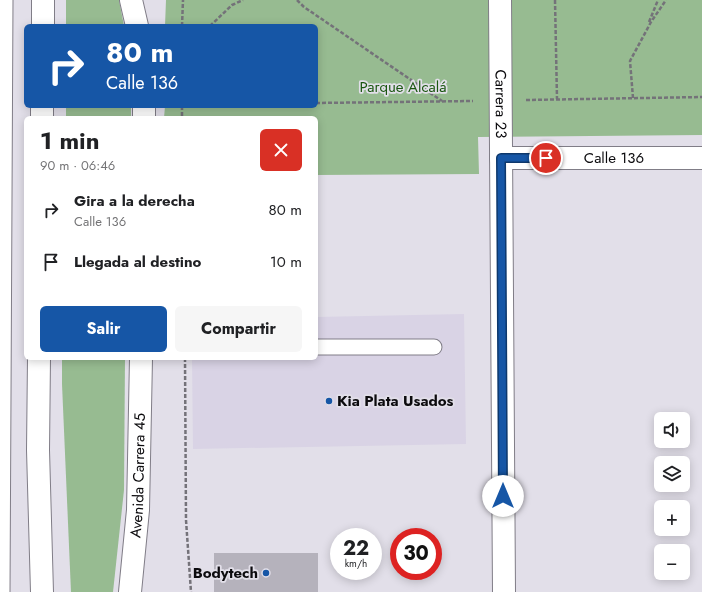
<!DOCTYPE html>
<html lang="es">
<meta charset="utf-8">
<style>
:root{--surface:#fff;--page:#f6f6f6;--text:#202124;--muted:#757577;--accent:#1656a6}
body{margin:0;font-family:Jost,sans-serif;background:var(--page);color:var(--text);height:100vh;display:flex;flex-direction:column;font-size:15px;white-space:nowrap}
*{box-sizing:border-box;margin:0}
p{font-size:13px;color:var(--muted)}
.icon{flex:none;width:22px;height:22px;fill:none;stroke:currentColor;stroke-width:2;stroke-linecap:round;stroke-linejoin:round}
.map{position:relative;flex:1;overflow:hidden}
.sheet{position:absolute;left:24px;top:116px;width:294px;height:244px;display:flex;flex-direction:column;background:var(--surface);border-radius:6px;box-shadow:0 2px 10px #0003}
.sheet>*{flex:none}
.banner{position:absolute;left:24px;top:24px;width:294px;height:84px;border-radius:6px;box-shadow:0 2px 10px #0003;background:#1656a6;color:#fff;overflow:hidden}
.tools{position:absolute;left:654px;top:412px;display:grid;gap:8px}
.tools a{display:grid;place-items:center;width:36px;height:36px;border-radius:6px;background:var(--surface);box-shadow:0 2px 10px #0003;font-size:20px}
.speed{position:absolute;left:330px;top:528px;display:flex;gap:8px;font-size:20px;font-weight:700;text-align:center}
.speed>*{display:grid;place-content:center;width:52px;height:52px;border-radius:50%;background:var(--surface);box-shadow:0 2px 10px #0003;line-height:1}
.speed small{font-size:10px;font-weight:400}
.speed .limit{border:6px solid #d22;background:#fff;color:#111}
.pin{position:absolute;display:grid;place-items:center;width:34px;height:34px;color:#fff;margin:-17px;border:2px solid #fff;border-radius:50%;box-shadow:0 1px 4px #0007}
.me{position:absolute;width:44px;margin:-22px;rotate:0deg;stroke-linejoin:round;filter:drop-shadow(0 0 3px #0008)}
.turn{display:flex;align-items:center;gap:14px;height:84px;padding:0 16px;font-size:18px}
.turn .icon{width:52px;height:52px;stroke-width:2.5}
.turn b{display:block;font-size:28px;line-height:34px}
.round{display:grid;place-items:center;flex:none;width:42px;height:42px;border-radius:6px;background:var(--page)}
.headline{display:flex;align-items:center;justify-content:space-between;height:68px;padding:0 16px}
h1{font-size:24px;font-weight:700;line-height:30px}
.button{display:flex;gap:8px;margin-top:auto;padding:8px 16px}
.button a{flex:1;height:46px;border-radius:6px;background:var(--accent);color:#fff;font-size:16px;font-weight:700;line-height:46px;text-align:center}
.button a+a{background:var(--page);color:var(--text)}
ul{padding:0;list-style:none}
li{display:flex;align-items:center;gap:12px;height:52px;padding:0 16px}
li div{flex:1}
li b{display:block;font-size:15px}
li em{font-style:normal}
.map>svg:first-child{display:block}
.built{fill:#d9d3e5}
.green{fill:#97bb91}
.building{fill:#b5b2bc}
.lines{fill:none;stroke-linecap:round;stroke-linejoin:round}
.service-casing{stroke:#807d87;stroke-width:17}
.minor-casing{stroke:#807d87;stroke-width:24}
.trunk-casing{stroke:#807d87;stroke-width:24}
.path{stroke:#747279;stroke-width:2.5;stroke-dasharray:4 2;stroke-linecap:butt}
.service{stroke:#fff;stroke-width:15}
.minor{stroke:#fff;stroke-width:22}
.trunk{stroke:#fff;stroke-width:22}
.route-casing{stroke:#0e386c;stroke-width:10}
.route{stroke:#1656a6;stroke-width:7}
.poi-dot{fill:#1656a6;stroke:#e2dfe9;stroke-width:1.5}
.labels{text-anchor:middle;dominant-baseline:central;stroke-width:3.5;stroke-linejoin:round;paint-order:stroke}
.park-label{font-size:15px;fill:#1a5710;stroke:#e2dfe9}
.street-label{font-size:15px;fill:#0c0b0e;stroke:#e2dfe9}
.poi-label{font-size:15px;font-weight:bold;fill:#0c0b0e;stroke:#e2dfe9;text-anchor:start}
</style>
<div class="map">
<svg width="702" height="592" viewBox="0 0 702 592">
<rect width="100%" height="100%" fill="#e2dfe9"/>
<path class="built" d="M464,314L466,444L193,449L192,358H316V317Z"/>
<g class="green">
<path d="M66,0H119L124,26H66Z"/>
<path d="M166,0H702V135L478,137L479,174L316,175V118H164L165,106H316V26H165Z"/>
<rect x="66" y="106" width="65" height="12"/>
<path d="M62,358H125L124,490L113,592H71L62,384Z"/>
</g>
<rect class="building" x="214" y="553" width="104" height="39"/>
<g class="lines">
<g class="service-casing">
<g id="service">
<path d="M316,347H434"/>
<path d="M2,592L5,0"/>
</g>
</g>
<g class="minor-casing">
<g id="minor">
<path id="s1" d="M500,0L504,592"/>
<path id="s2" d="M501,158H702"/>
</g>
</g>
<g class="trunk-casing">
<g id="trunk">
<path d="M131,0L137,26"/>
<path d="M43,26V0"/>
<path d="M42,118V106"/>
<path d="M144,118V106"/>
<path d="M39,358L38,450L42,592"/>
<path id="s3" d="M130,592L138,510L141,358"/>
</g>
</g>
<g class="path">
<path d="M297,0L304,7L442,101"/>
<path d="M555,0L557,99"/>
<path d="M649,22L658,0"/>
<path d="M182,26L183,0"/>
<path d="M210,26L232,5L243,0"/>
<path d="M633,98L630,61L651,22L666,0"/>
<path d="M526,100L702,97"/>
<path d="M316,103L473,101"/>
<path d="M182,106V118"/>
<path d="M185,358L186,520L191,592"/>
</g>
<use href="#service" class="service"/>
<use href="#minor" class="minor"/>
<use href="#trunk" class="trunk"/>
</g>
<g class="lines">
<g class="route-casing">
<path id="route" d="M503,496L501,158H546"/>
</g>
<use href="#route" class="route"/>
</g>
<g class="poi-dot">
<circle cx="329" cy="401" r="4"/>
<circle cx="266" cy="573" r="4"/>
</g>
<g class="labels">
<g class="park-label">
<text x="403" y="87">Parque Alcalá</text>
</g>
<g class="street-label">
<text stroke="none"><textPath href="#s1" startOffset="104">Carrera 23</textPath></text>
<text stroke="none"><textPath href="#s2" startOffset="113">Calle 136</textPath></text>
<text stroke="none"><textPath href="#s3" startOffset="117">Avenida Carrera 45</textPath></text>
</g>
<g class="poi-label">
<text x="337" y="401">Kia Plata Usados</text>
<text x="258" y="573" text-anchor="end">Bodytech</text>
</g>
</g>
</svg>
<div class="tools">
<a><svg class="icon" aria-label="sound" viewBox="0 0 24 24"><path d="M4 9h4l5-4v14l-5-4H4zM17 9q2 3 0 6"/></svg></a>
<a><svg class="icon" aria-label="layers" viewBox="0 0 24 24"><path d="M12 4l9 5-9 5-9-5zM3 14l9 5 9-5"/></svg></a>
<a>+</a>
<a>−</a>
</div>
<div class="speed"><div>22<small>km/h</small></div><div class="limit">30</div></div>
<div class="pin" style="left:546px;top:158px;background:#d93025"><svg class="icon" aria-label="arrive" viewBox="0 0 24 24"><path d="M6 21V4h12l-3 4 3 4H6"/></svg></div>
<svg class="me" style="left:503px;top:496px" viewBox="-20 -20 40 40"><circle r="19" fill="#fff"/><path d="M0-13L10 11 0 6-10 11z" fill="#1656a6"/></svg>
<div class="banner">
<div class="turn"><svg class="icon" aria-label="right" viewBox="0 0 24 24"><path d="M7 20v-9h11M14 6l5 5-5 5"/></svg><div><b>80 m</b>Calle 136</div></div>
</div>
<section class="sheet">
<div class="headline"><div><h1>1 min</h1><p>90 m · 06:46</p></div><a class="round" style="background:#d93025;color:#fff"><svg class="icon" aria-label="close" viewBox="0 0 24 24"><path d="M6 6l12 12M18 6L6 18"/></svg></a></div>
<ul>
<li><svg class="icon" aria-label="right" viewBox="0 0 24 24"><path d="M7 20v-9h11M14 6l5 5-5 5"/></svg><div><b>Gira a la derecha</b><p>Calle 136</p></div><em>80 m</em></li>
<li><svg class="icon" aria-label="arrive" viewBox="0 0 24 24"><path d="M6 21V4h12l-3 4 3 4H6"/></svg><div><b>Llegada al destino</b></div><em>10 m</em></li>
</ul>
<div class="button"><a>Salir</a><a>Compartir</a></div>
</section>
</div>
